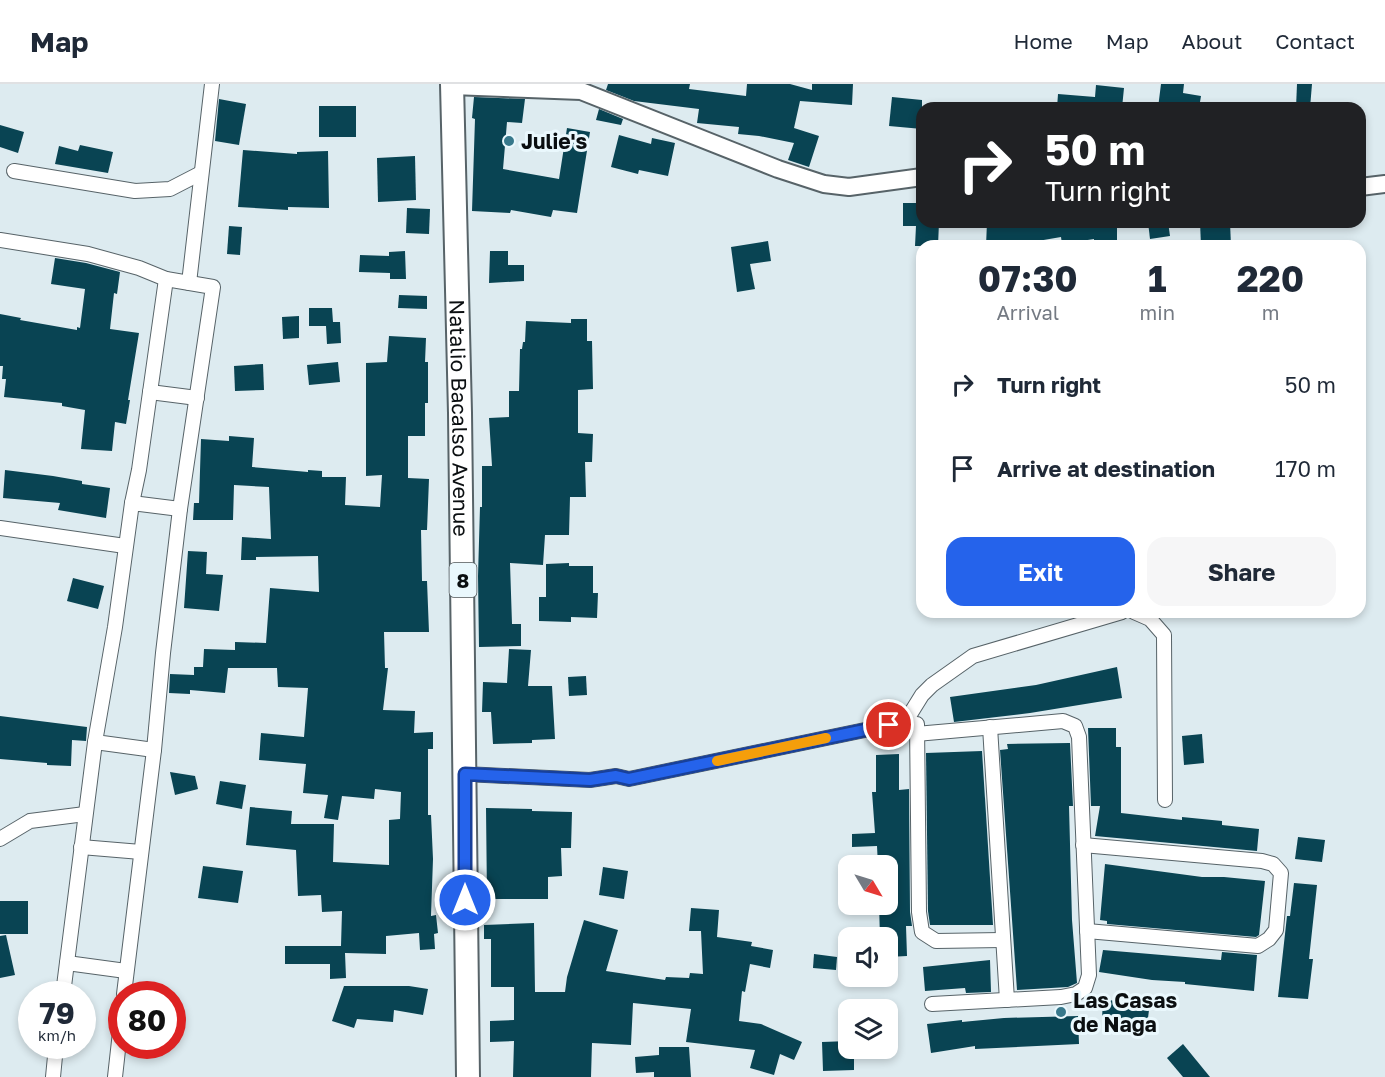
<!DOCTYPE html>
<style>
:root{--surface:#fff;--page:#f6f6f7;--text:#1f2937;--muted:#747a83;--line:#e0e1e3;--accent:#2563eb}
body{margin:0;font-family:"Golos Text",sans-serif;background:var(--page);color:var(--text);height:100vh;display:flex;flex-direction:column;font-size:22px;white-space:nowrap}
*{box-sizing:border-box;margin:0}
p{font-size:20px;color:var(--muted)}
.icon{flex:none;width:33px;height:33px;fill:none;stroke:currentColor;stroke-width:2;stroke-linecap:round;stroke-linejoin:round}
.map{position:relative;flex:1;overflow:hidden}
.details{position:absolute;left:916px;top:156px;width:450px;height:378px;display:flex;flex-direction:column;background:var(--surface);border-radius:18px;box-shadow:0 3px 9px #0003}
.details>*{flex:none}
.guide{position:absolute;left:916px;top:18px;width:450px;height:126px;border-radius:18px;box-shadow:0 3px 9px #0003;background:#202124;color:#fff;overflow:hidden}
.needle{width:39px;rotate:128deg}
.buttons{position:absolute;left:838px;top:771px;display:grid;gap:12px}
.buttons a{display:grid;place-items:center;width:60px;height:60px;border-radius:12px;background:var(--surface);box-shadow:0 3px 9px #0003;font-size:30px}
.speed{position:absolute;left:18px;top:897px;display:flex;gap:12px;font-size:30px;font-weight:700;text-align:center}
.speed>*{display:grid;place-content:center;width:78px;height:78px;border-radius:50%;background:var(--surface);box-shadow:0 3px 9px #0003;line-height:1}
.speed small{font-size:15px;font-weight:400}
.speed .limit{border:9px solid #d22;background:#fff;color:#111}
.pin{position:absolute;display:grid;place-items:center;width:51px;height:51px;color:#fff;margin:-26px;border:3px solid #fff;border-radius:50%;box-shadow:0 2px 6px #0007}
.me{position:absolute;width:66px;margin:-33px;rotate:0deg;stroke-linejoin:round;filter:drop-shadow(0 0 4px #0008)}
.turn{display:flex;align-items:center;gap:21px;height:126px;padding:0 30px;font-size:27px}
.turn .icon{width:78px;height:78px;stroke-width:2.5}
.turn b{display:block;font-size:42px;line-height:51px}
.eta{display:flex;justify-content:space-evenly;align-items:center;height:102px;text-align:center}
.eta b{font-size:36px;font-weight:700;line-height:42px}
.action{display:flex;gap:12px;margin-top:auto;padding:12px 30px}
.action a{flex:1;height:69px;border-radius:18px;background:var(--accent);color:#fff;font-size:24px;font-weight:700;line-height:69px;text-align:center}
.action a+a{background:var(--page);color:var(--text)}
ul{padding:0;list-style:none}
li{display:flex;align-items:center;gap:18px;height:84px;padding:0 30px}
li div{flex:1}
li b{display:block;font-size:22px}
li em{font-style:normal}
header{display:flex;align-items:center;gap:36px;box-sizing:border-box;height:84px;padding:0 30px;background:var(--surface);border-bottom:2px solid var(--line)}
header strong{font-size:28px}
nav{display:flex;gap:33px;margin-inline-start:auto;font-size:21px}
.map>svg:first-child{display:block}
.building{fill:#094453}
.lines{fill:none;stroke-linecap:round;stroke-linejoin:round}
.minor-casing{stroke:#576368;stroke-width:16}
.tertiary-casing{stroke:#576368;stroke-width:20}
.trunk-casing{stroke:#576368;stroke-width:26}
.minor{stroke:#fff;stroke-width:14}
.tertiary{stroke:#fff;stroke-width:16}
.trunk{stroke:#fff;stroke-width:22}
.route-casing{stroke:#184099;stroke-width:15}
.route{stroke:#2563eb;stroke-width:10}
.slow{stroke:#f59e0b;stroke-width:10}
.poi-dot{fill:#37788b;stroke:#eaf8fd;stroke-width:2}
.labels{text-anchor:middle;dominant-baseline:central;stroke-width:6;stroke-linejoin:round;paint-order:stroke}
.shield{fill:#eaf8fd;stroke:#4e5558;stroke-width:1.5}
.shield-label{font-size:20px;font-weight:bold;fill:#0b0f11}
.poi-label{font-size:21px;font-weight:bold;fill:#0b0f11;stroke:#eaf8fd;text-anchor:start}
.street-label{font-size:21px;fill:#0b0f11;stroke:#eaf8fd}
</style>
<header>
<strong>Map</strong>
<nav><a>Home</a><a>Map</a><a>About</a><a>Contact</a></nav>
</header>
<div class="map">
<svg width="1385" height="993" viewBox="0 0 1385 993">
<rect width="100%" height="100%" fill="#ddebf0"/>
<g class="building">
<path d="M608,0H690L689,5L746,12L747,0H790L812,6V0H853L852,21L800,17L794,44L819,52L809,83L788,76L794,59L759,52L738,50L739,43L697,39L699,25L634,17L606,6Z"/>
<path d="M1161,0H1184L1183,9L1201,12L1199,24H1158Z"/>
<path d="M1297,0H1312L1310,24H1296Z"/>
<path d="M1096,1L1124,4L1122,24H1057L1058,10L1095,13Z"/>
<path d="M474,13L525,15L522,39L507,38L503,85L559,95L567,44L590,48L577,129L553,126L551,133L511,126L510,129L472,127L475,35L472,34Z"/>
<path d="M892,13L922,16V45L889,42Z"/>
<path d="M219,15L246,20L239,61L215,57Z"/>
<rect x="319" y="22" width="37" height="31"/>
<path d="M599,25L623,35L621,41L596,36Z"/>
<path d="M0,41L24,48L18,69L0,63Z"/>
<path d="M619,51L651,60L652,54L675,59L668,92L639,86L638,90L611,83Z"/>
<path d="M80,61L113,68L108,89L55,80L59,62L78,67Z"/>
<path d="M243,66L297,70V68L328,67L329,124L288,123V126L238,123Z"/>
<path d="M415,72L416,116L378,118L377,74Z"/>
<path d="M903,119H922V138H939L938,162H915L916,142H903Z"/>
<path d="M407,124L430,125L429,150L406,149Z"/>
<path d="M987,138H1117V158L1094,159V155L1062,160L1061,153L1008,162H986Z"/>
<path d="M1148,138H1168L1170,152L1150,155Z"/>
<path d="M1200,138H1230L1231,162H1201Z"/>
<path d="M229,142L242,143L240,171L227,170Z"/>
<path d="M768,157L771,177L750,180L755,205L737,208L731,163Z"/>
<path d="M405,167L406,195H390V189L359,188L360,171L389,172V168Z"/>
<path d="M490,167H508V181H524V197L489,199Z"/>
<path d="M55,174L86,179L120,188L117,210L114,209L110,245L139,249L128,316H130L126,340L115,338L112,367L81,365L85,326L62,322V319L4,313L6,295H2L3,282H0V230L21,234L20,236L77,246V243L80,244L85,205L51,200Z"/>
<path d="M399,211L427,212V225L398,224Z"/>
<path d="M309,224H332L333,238H340L341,259L327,260L326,242H309Z"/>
<path d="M299,232V254L283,255L282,233Z"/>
<path d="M571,235H587V257H592L593,305L578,306V349L593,350L592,378H585L586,413H570L569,451H545L543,481L510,479L512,540H521V562L479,563L478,492L480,423H482V382H492L489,334L509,333V307H519L520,265H522L523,258H525L526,237L571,239Z"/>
<path d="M389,252L426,254L425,278H428V319H425V352H408V394L429,395L427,446H421L422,497H427L429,548H384L385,584H388L383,626L415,627L414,649L433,648V665H428V731H431L433,775L431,832L436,831L438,849L434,850L435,865L420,866L419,849L386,852V870L345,869L346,894L330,895V880H285V862H341L342,827L322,828L321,811L298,812L296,766L246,761L250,723L292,727L291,740H334L333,778L389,781V736L400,735L401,708L375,705L374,715L342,712L338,736L324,734L328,711L303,709L306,680L259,676L261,649L304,653L308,604L278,603L277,584H228L225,609L190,606V610L169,609L170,590L194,591V583H203L204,565L235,566V558L266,559L270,504L319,508L318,472L256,473V476H241L242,453L271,455L269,403L234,401L233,436H193L194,419H199L201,355L229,357V352L254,354L252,383L308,388V386L322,387V393H346L345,421L380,423L382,391L366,392V279L387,278Z"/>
<path d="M338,278L340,298L309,301L307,281Z"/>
<path d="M263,280L264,306L235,307L234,282Z"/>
<path d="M5,386L53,392L82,397V400L110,404L106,434L58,426L60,419L3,414Z"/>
<path d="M188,467L207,468L206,490L223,491L219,527L184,524Z"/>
<path d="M569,479V482H593V509H598L597,534L571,533V538L539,537V513H546V480Z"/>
<path d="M73,494L104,502L98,525L67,517Z"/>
<path d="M509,565L531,566L528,602H552L555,655L532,656V659L493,660L491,628H482L483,598L507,599Z"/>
<path d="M1117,583L1122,614L1030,629L954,638L950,613L1036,601Z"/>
<path d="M586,592L587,611L569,612L568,593Z"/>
<path d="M0,632L87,643L86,657L72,656L71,682L47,681V679L0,675Z"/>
<path d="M1088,644H1116V663H1121V729L1182,736V733L1222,737V741L1259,745L1257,767L1095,752L1100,722H1091Z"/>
<path d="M1202,650L1204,679L1184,681L1182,652Z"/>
<path d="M1070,659L1073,722H1069L1072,836L1077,899L1068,903L1017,906L1000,666L1008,665L1007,660Z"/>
<path d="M982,667L993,841H930L928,827L926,669Z"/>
<path d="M899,670V706L909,705L910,828L912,842H906L907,872L888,873V854H880L879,820H888V782H878L877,762L852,763V750L875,749L872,708H876V671Z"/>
<path d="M170,688L195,692L198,705L175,711Z"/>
<path d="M220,697L246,701L242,725L216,720Z"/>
<path d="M486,724L532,725V727L572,728L571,764H561L562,792L548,793V815H487Z"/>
<path d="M1298,753L1325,756L1322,778L1295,775Z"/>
<path d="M1105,780L1202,793H1224L1265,797L1259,851L1256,853L1107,840V837L1100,836Z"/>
<path d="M203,782L243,787L238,819L198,814Z"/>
<path d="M603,783L628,787L624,815L599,811Z"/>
<path d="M1294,799L1317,801L1309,875H1313L1308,915L1278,913L1287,832H1290Z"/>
<rect x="0" y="817" width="28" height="33"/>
<path d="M691,824L719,826L717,853L752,858L751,862L773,866L770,884L750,880L745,908L742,907L739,937L761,940L802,958L794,976L780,970L774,991L750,984L755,966L686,958L691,925L633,919L631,961L592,959L591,993H513L514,957L490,958V937L514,936V903H491V855H484V841L534,839L535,908H565L567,893L584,836L618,846L606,887L665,896L666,893L689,894L690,889L703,890L701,847H689Z"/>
<path d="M6,851L15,891L0,894V852Z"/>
<path d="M1103,866L1221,876L1222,868L1257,871L1254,907L1185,900V898L1152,896L1099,888Z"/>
<path d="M814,870L837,873L836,886L813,884Z"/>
<path d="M990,876L991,908L966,909L965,904L925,907L923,883Z"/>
<path d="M344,902H409L428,905L423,931L394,926L393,938L357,935L354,944L332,937Z"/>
<path d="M1103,916L1150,918L1147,942L1132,941V936L1102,935Z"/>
<path d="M1078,932L1079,960L975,965V962L931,969L927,940L962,936V938L1004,934Z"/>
<path d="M849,957V964H854V986L823,987L822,958Z"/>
<path d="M1183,960L1210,993H1183L1167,974Z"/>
<path d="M659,963H689L691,993H654V988L636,989L635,973L659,971Z"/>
</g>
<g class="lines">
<g class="minor-casing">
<g id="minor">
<path d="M14,87L135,107L170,105L201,89"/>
<path d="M0,156L88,170L139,184L166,195L213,203L180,425L163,569L154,666L124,910"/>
<path d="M189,199L212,0"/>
<path d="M150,308L197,314"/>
<path d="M132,419L139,386L166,195"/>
<path d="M0,444L125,462"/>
<path d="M1134,528L1150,535L1164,551L1165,716"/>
<path d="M904,640L922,611L932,601L973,572L1122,528"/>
<path d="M990,643L1007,916"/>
<path d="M916,650L1063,637L1075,642L1079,653L1089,891L1085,904L1076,910L1061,913L932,920"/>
<path d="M154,666L95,658L115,543L132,419L180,425"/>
<path d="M465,690L590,696L616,692L629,695L889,641L917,640L919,828L922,848L936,857L1002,856"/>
<path d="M0,755L30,737L85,730"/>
<path d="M1083,761L1262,777L1273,780L1281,789L1276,846L1269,855L1258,862L1087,847"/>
<path d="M81,763L141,768"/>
<path d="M67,879L126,887"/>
<path d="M63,910L95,658"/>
<path d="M53,993L56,962"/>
<path d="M115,993L122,930"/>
</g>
</g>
<g class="tertiary-casing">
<g id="tertiary">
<path d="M452,2L581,7L778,85L824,100L849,103L922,93"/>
<path d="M1360,103L1385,100"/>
</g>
</g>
<g class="trunk-casing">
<g id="trunk">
<path id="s1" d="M452,0L460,329L468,993"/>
</g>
</g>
<use href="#minor" class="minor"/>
<use href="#tertiary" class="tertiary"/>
<use href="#trunk" class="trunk"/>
</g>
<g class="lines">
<g class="route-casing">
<path id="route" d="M465,816V690L590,696L616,692L629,695L889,641"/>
</g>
<use href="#route" class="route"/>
<path class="slow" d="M717,677L826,654"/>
</g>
<g class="poi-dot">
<circle cx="509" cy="57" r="6"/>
<circle cx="1061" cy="928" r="6"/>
</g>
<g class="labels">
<rect class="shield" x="449.5" y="479" width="27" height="34" rx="4.5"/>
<g class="shield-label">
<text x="463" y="496">8</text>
</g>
<g class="poi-label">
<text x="521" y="57">Julie's</text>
<text x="1073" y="916">Las Casas<tspan x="1073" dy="24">de Naga</tspan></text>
</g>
<g class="street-label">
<text stroke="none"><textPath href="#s1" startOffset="334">Natalio Bacalso Avenue</textPath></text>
</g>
</g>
</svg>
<div class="buttons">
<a><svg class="needle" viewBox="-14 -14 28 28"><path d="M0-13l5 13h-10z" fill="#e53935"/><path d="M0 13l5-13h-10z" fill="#747a83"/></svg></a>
<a><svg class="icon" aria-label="sound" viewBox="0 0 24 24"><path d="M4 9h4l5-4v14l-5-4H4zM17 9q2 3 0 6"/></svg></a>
<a><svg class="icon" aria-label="layers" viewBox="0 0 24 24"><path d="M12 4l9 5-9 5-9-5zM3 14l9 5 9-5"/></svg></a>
</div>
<div class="speed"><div>79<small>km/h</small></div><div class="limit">80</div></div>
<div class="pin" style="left:889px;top:641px;background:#d93025"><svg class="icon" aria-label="arrive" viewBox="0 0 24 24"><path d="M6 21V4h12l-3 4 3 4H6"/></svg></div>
<svg class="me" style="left:465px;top:816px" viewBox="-20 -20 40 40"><circle r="17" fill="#2563eb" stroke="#fff" stroke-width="3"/><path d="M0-11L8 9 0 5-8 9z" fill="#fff"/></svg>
<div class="guide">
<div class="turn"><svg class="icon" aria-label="right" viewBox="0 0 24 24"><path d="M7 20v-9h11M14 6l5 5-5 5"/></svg><div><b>50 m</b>Turn right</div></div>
</div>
<section class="details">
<div class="eta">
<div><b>07:30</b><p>Arrival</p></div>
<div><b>1</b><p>min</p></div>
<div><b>220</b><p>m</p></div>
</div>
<ul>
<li><svg class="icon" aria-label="right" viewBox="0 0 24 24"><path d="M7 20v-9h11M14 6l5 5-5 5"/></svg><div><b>Turn right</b></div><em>50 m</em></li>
<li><svg class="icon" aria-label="arrive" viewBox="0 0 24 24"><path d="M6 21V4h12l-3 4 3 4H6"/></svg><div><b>Arrive at destination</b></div><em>170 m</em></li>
</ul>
<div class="action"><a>Exit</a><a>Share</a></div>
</section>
</div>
